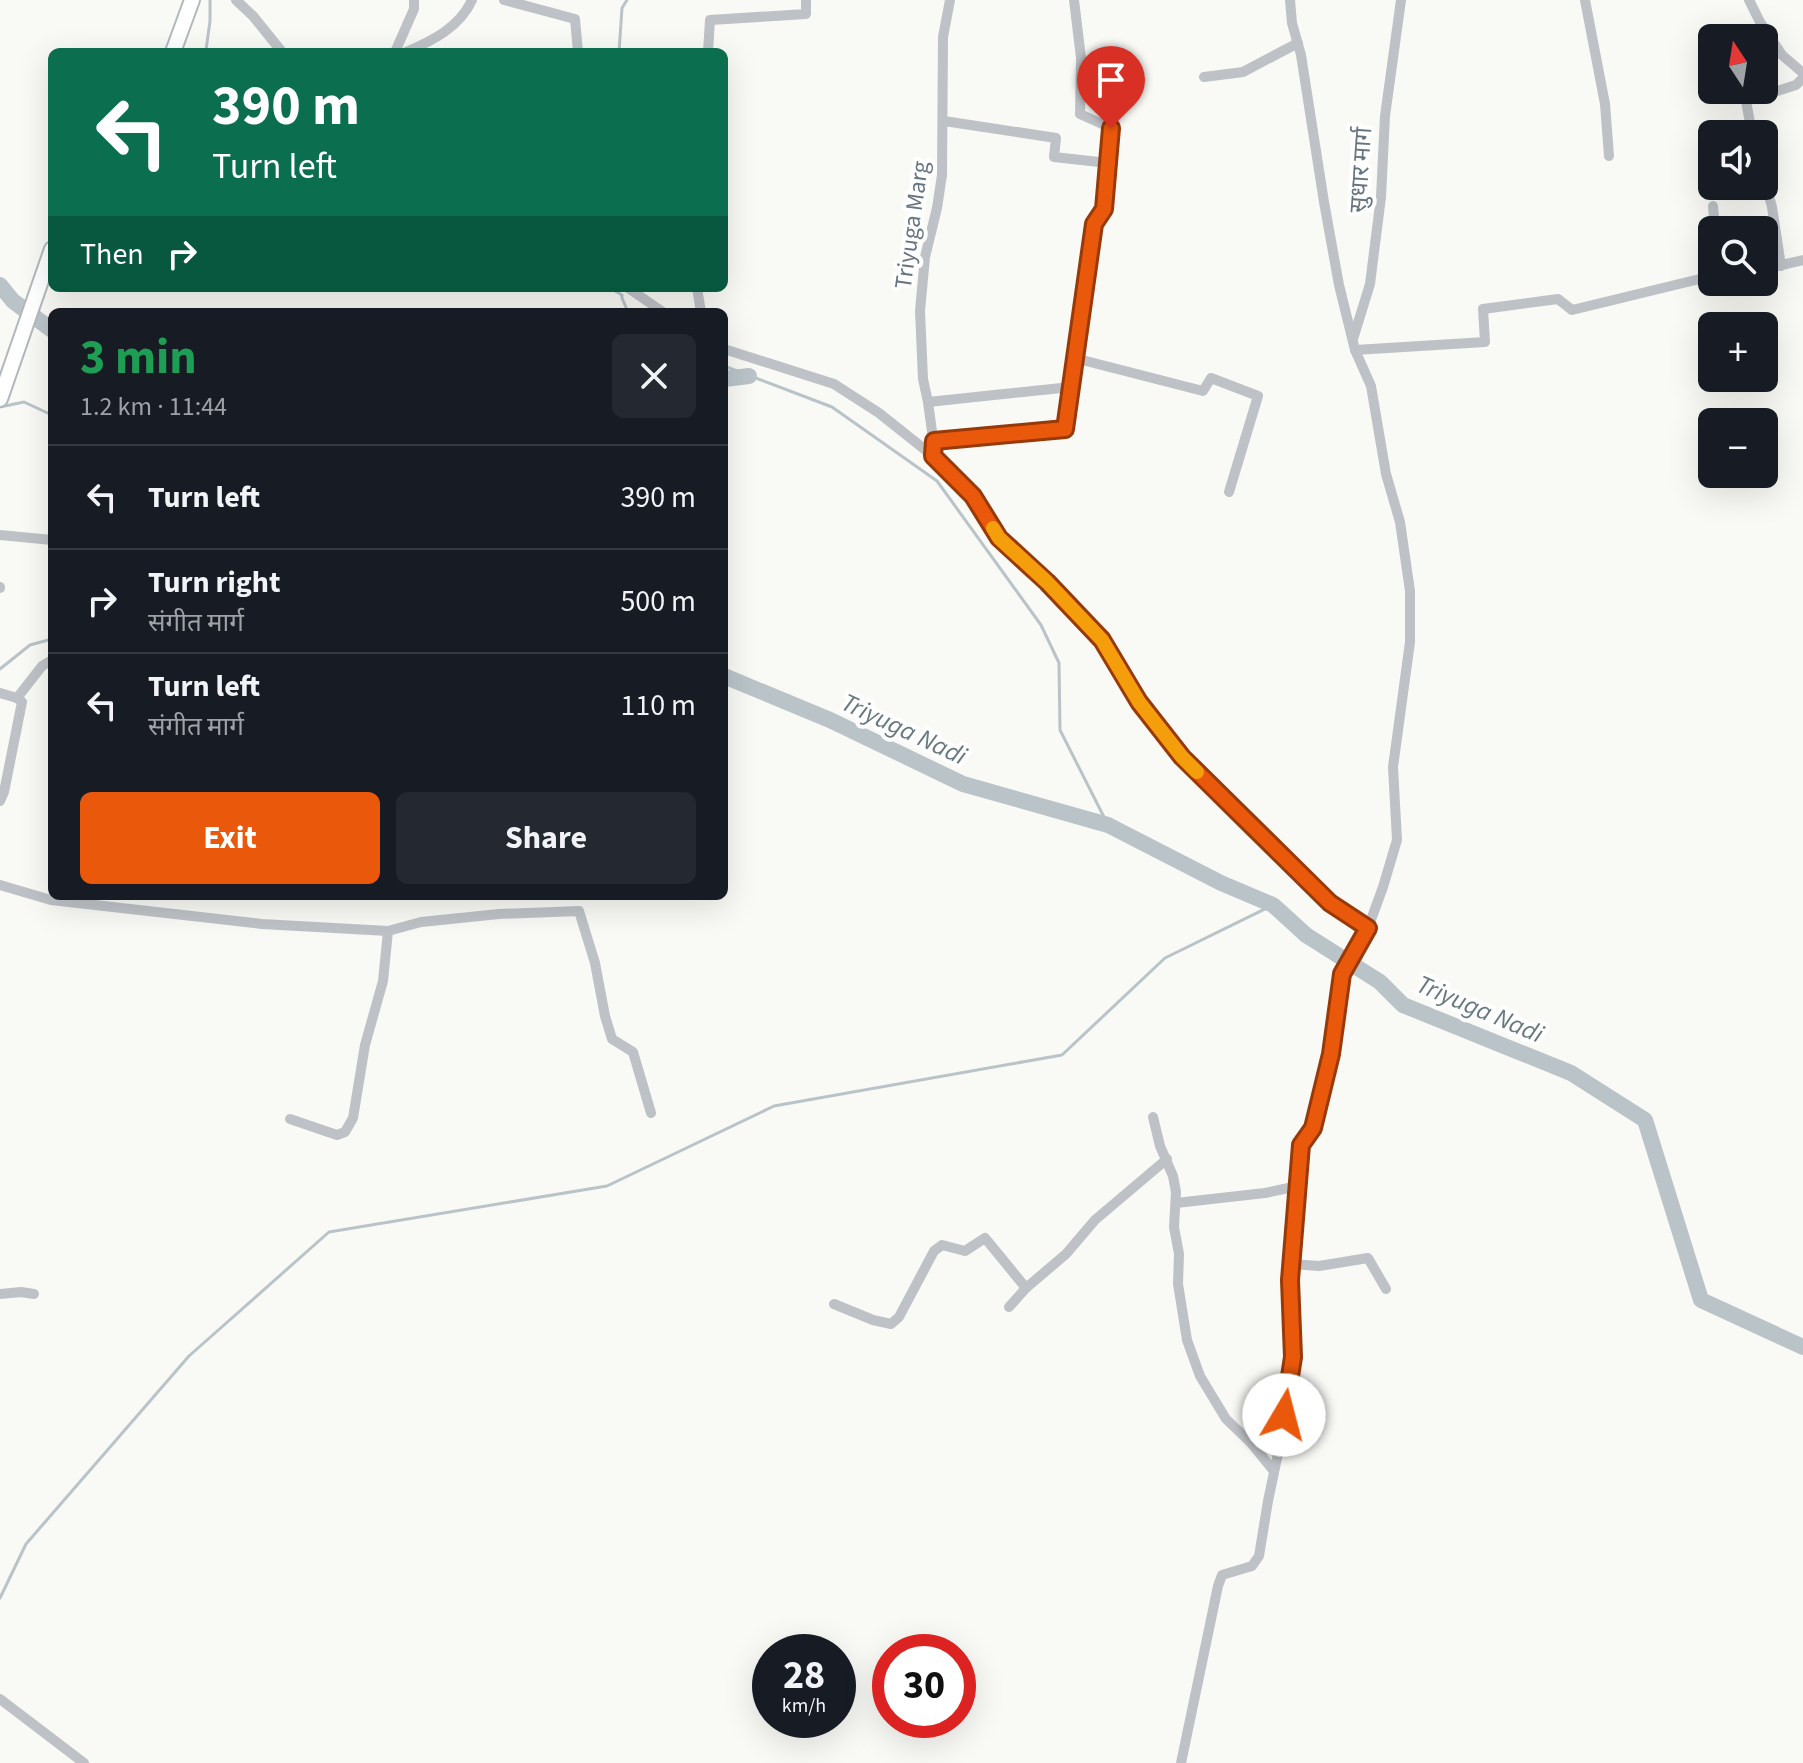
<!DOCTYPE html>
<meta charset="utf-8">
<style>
:root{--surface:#171b24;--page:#242831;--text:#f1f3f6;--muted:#9ea1a6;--line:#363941;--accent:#ea580c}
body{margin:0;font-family:"Source Sans 3","Noto Sans Devanagari",sans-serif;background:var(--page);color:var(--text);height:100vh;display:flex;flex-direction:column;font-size:30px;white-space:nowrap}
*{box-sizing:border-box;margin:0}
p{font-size:26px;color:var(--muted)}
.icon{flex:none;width:44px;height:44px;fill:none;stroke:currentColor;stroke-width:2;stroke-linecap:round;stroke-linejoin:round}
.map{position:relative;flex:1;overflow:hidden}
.side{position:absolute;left:48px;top:308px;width:680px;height:592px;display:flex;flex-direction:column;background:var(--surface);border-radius:12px;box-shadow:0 8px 32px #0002}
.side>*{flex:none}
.guide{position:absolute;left:48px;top:48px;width:680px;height:244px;border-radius:12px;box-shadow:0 8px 32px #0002;background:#0b6e4f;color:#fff;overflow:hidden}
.needle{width:52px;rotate:348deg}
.fabs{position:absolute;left:1698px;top:24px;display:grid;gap:16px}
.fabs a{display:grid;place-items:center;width:80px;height:80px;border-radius:12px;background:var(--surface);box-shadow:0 8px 32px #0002;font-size:40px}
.speed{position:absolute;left:752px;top:1634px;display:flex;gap:16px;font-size:40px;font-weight:700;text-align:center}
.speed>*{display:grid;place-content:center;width:104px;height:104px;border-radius:50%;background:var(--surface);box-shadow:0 8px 32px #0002;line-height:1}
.speed small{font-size:20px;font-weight:400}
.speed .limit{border:12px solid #d22;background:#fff;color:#111}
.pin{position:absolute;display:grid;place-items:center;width:68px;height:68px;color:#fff;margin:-82px -34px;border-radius:50% 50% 50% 0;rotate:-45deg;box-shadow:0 0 8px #0007}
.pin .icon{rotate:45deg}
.me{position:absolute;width:88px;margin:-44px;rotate:8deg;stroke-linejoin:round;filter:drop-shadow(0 0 6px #0008)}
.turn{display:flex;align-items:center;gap:28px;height:168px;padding:0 32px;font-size:36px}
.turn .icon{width:104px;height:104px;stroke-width:2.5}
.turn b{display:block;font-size:56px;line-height:68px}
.then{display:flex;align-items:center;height:76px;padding:0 32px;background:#0003;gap:16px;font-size:30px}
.round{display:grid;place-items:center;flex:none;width:84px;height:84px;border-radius:12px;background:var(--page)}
.overview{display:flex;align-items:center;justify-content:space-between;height:136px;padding:0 32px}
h1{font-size:48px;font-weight:700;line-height:60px;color:#1e9e55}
.action{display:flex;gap:16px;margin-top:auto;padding:16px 32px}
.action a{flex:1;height:92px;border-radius:12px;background:var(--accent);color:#fff;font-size:32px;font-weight:700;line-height:92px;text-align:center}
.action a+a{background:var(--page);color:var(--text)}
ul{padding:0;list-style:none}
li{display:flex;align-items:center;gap:24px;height:104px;padding:0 32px;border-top:2px solid var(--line)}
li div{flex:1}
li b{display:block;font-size:30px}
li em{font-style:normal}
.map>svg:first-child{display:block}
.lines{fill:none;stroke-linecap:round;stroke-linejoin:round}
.stream{stroke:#bac4c8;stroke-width:3}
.river{stroke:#bac4c8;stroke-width:16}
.secondary-casing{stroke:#b3b8bd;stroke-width:18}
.street{stroke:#bec2c6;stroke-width:10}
.secondary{stroke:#fff;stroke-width:14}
.route-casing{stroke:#983908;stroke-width:20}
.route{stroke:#ea580c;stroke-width:14}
.slow{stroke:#f59e0b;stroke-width:14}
.labels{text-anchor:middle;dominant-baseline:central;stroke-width:8;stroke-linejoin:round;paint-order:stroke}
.street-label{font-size:24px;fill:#66747f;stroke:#fff}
.water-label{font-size:26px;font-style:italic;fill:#67797f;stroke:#fff}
</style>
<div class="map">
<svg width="1803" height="1763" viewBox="0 0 1803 1763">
<rect width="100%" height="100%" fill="#f9f9f6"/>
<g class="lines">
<g class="stream">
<path d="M210,0V21L206,50L214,52"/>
<path d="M619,52L622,8L627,0"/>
<path d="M610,288L622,295V298L628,312"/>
<path d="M724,366L832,407L937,481L1041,625L1059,663L1060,730L1108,825"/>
<path d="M0,407L24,402L52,415"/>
<path d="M0,669L30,645L52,639"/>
<path d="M0,1598L26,1544L189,1356L329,1232L607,1186L774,1106L1062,1055L1165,958L1273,905"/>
</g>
<g class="river">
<path d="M0,285L13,301L52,330"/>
<path d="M724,379L749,376"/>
<path d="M724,676L830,720L963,784L1108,825L1221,883L1273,905L1306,935L1380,982L1403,1005L1571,1073L1645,1120L1701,1300L1803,1347"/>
</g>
<g class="secondary-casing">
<g id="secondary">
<path d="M173,52L192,0"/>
<path d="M0,399L52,249"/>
</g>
</g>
<g class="street">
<path d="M236,0L253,16L282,52"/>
<path d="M504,0L575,19L578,52"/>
<path d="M1585,0L1605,104L1609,156"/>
<path d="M1749,0L1760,22L1782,55L1803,73"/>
<path d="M395,52L414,9V0"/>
<path d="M406,52C432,41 460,27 472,0"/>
<path d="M708,52L710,20L806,14V0"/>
<path d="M1204,77L1243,72L1298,43"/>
<path d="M944,121L1056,138L1054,157L1108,163"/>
<path d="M1752,134L1746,101L1796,85L1803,78"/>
<path d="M1764,178L1772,207L1781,266"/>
<path d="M1713,206L1715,230"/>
<path d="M1764,269L1803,260"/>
<path d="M628,288L663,312"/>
<path d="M697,288L701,312"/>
<path d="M1353,339L1370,284L1381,197L1385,116L1401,0"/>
<path d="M724,349L834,384L879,413L933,456L973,496L999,538L1047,582L1102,640L1139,702L1182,757L1330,903L1368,928"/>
<path d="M1355,350L1485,342L1483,309L1558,299L1572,310L1712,276"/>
<path d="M1075,360L1086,361L1203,391L1211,378L1258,396L1229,492"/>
<path d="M928,402L1071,387"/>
<path d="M934,441L1065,429L1094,224L1104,209L1111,128L1080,114L1081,58L1074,0"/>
<path d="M934,446L928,402L923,379L920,311L925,257L937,208L942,175L943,37L950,0"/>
<path d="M0,535L52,540"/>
<path d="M0,588V587"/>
<path d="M0,693L17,698L42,666L52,660"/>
<path d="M0,801L4,792L22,702L17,698"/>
<path d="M0,885L51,900L262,924L388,931L421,922L499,914L579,911L595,963L605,1016L612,1039L633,1052L651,1113"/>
<path d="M1153,1117L1160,1146L1173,1176L1176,1192L1174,1227L1179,1254L1178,1284L1187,1340L1200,1376L1226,1419L1251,1443L1274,1471"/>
<path d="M290,1119L337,1135L345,1132L353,1118L365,1045L383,981L388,931"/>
<path d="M1176,1203L1265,1193L1298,1186"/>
<path d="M1291,1264L1319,1266L1368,1258L1386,1289"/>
<path d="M0,1294L21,1292L34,1294"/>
<path d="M834,1304L873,1320L891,1324L899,1317L934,1251L942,1245L965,1251L985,1238L1026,1288"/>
<path d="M1009,1307L1026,1288L1066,1254L1095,1220L1167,1159"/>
<path d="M0,1699L84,1763"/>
<path d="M1181,1763L1218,1586L1222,1575L1252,1566L1259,1556L1268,1501L1280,1444L1293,1357L1290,1280L1301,1145L1313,1128L1331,1054L1342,974L1368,928L1383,887L1397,840L1393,767L1410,642V591L1400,522L1386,474L1371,386L1355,350L1339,285L1324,202L1301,55L1292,23L1290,0"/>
</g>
<use href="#secondary" class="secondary"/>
</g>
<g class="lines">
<g class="route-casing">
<path id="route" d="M1111,128L1104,209L1094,224L1065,429L934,441L933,456L973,496L999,538L1047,582L1102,640L1139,702L1182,757L1330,903L1368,928L1342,974L1331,1054L1313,1128L1301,1145L1290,1280L1293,1357L1284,1415"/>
</g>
<use href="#route" class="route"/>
<path class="slow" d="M993,528L999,538L1047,582L1102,640L1139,702L1182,757L1197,772"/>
</g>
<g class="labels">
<g class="street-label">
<text transform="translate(1361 170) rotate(-86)">सुधार मार्ग</text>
<text transform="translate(912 225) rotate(-82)">Triyuga Marg</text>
</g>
<g class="water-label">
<text transform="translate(904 729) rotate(25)">Triyuga Nadi</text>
<text transform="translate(1480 1009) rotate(23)">Triyuga Nadi</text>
</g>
</g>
</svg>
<div class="fabs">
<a><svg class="needle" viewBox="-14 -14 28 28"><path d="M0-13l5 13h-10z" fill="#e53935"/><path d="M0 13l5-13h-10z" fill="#9ea1a6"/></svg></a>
<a><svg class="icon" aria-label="sound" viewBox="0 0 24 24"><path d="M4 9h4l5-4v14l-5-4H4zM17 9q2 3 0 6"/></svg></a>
<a><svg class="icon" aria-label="search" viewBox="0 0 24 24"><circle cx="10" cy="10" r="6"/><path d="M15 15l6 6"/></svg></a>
<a>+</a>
<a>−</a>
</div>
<div class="speed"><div>28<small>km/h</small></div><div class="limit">30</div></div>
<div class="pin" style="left:1111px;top:128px;background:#d93025"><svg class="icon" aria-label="arrive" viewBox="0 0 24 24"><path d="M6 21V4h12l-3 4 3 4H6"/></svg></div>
<svg class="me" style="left:1284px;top:1415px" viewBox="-20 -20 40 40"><circle r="19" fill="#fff"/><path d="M0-13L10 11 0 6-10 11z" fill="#ea580c"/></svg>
<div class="guide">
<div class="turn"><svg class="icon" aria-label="left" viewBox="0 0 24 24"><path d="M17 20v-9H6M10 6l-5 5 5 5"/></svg><div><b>390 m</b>Turn left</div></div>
<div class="then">Then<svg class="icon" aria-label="right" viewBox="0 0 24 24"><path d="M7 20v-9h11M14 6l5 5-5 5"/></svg></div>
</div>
<section class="side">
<div class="overview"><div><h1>3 min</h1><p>1.2 km · 11:44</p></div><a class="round"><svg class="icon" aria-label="close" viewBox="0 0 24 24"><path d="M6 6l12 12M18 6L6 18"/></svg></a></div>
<ul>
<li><svg class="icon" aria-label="left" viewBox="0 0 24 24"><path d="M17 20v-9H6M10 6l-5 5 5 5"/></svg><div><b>Turn left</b></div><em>390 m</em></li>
<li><svg class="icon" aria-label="right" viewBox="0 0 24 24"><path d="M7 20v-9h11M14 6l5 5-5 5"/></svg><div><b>Turn right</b><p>संगीत मार्ग</p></div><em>500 m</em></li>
<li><svg class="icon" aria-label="left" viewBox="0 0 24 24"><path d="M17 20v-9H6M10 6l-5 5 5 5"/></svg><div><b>Turn left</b><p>संगीत मार्ग</p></div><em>110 m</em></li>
</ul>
<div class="action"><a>Exit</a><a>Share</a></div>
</section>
</div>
